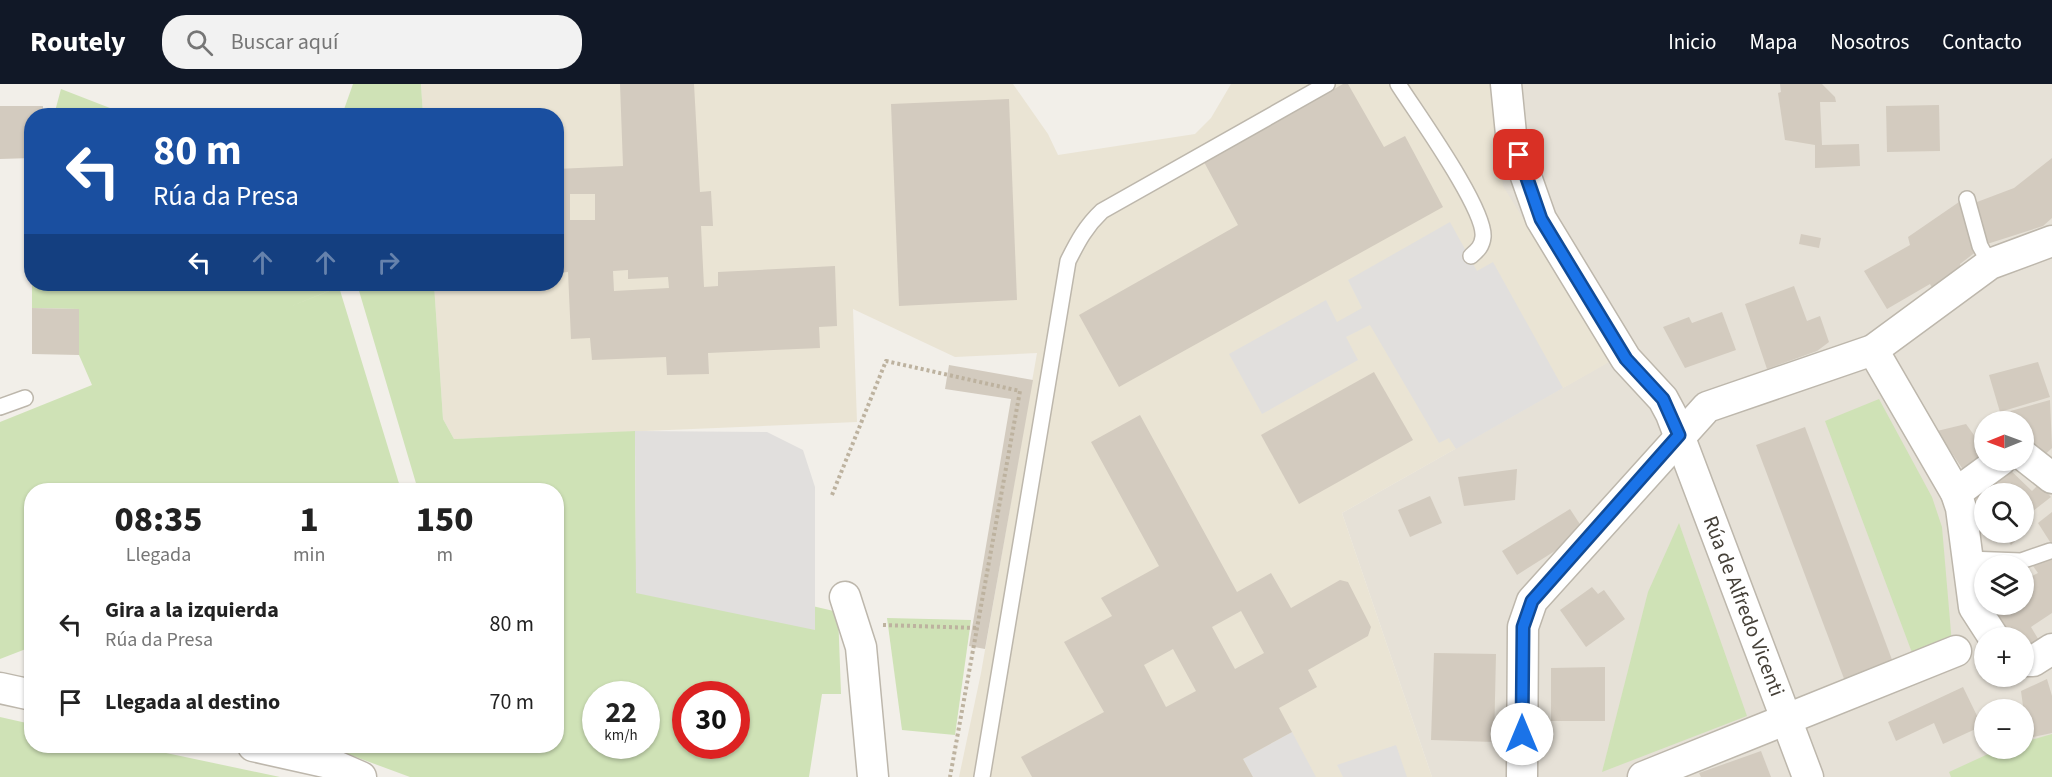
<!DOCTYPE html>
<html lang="es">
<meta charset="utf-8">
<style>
:root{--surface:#fff;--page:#f2f2f2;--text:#222;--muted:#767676;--accent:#111827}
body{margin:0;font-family:"Source Sans 3",sans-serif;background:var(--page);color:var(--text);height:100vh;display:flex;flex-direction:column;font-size:22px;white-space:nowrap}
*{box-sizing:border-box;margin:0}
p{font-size:20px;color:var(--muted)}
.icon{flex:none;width:33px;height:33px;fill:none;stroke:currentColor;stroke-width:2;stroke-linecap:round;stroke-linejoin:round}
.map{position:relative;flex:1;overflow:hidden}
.drawer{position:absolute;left:24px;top:399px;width:540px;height:270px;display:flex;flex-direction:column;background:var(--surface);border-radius:24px;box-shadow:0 2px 4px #0004}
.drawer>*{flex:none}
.hud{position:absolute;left:24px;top:24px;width:540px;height:183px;border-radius:24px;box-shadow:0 2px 4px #0004;background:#1a4fa0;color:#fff;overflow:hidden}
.needle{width:39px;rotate:269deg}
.buttons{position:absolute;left:1974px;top:327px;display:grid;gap:12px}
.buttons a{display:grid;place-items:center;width:60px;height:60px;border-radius:50%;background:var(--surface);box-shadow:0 2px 4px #0004;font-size:30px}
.speed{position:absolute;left:582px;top:597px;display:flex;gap:12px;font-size:30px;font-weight:700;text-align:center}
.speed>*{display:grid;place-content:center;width:78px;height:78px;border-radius:50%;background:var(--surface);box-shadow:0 2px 4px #0004;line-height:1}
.speed small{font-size:15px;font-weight:400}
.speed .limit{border:9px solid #d22;background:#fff;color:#111}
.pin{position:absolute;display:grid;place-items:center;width:51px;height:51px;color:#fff;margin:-26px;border-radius:12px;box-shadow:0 3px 9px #0006}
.me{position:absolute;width:66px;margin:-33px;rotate:0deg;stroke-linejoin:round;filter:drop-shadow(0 0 4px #0008)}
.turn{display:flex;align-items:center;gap:21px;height:126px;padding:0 30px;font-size:27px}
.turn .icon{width:78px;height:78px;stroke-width:2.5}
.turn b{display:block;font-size:42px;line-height:51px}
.lanes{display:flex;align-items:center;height:57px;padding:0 30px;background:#0003;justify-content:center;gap:30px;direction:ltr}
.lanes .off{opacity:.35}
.eta{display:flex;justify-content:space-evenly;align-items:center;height:102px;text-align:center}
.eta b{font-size:36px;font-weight:800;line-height:42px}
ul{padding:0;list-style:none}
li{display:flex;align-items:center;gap:18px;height:78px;padding:0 30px}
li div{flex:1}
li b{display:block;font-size:22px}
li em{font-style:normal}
header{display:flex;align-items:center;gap:36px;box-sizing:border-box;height:84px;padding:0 30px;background:var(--accent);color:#fff}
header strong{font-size:28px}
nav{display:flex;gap:33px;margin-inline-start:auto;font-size:21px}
.search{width:420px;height:54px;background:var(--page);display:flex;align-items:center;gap:15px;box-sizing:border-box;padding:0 21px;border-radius:24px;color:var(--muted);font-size:22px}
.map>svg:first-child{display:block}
.residential{fill:#e6e1d7;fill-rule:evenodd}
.education{fill:#eae4d4}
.green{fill:#cfe2b6;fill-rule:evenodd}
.parking{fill:#e1dfdd}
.building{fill:#d3cbbf;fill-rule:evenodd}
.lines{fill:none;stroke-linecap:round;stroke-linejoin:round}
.service-casing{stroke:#bdb7ac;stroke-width:18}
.minor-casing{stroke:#bdb7ac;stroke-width:33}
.path{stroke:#bdb29f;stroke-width:4;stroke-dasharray:3 3;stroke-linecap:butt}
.service{stroke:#fff;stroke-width:15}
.minor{stroke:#fff;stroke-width:30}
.route-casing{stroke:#114b97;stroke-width:15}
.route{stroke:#1a73e8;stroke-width:10}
.labels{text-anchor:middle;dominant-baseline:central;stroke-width:4.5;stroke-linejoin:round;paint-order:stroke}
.street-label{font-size:21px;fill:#454038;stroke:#fff}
</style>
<header>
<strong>Routely</strong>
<div class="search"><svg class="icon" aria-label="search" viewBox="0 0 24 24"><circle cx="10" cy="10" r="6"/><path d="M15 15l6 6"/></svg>Buscar aquí</div>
<nav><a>Inicio</a><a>Mapa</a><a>Nosotros</a><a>Contacto</a></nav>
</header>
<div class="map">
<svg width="2052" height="693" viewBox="0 0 2052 693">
<rect width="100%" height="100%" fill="#f2efe9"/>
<path class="residential" d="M1492,0H2052V693H1432L1342,429L1610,277L1502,102ZM1984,338H2024V376H1984ZM1984,410H2024V448H1984ZM1984,482H2024V520H1984ZM1984,554H2024V592H1984ZM1984,626H2024V664H1984Z"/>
<path class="education" d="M421,0H1013L1048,50L1058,71L1195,50L1211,34L1231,0H1492L1503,102L1611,277L1342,429L1432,693H959L981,589L1037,269L955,273L853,225L857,338L454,355L443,335L434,200H556V32L423,31Z"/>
<g class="green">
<path d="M353,0H421L423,31H342Z"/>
<path d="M61,5L128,31H54Z"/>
<path d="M32,200H346L289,223L339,203L401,406H32L31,563L0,575V338L92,301L79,271V225L32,224Z"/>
<path d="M357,200H434L443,335L454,355L635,347L636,481L838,528L841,610H822L809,693H410L326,662H556V406H418ZM596,610H646V662H596ZM686,610H736V662H686Z"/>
<path d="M1879,315L1932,413L1942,443L1952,560L1914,574L1825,337Z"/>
<path d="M1679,439L1747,632L1602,688L1648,508Z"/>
<path d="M887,534L971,536L955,651L902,646Z"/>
<path d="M0,633L31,640L32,662H133L280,693H0Z"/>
<path d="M2052,650V693H1951L1949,688L1999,665L2024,664V658Z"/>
</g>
<g class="parking">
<path d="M1450,138L1477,187L1493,178L1563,304L1456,365L1449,354L1439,359L1370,241L1346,253L1358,276L1262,330L1229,270L1326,216L1337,238L1362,224L1348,196Z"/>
<path d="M635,347L767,348L803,366L815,403V546L636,509Z"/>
<path d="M1292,648L1316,693H1253L1243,675Z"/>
<path d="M1396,661L1407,693H1343L1337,681Z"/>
</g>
<g class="building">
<path d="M620,0H694L700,108L711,107L713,142H701L704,203L718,202V188L835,182L837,242L819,243L820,264L708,269L709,290L667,291L666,273L592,276L590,254L571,255L568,188L556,189V85L623,82ZM570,110H595V136H570ZM628,186V195L668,193L669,204L614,207L613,187Z"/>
<path d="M1343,0H1348L1384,63L1405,52L1443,123L1119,303L1079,231L1238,141L1204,78Z"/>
<path d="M1780,0H1822L1835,13L1836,18H1820L1822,61L1859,60L1860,82L1815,84V61L1785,56L1778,9L1781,8Z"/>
<path d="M1009,15L1017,216L899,222L891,20Z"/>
<path d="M1939,21L1940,67L1887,68L1886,22Z"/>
<path d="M0,22H43V32H32V74L0,75Z"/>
<path d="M2052,74V134L2043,142L1984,161L1977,118L2014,104Z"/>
<path d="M1959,118L1977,167L1960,180L1962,192L1935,209L1930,200L1887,225L1864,187L1910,161L1908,153Z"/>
<path d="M1801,150L1821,154L1819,164L1799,160Z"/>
<path d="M1794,202L1807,237L1820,232L1829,258L1817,267L1767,285L1745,220Z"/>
<path d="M32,224L79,225V271L32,270Z"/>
<path d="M1722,228L1736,266L1685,284L1663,243L1689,233L1692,239Z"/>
<path d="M2038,278L2050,313L2000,328L1989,291Z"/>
<path d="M949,281L1033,296L985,565L969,562L1011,315L945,305Z"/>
<path d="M1374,288L1413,356L1299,420L1261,351Z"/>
<path d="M2050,316L2052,364L2037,378L2024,369V338H1999L2007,328Z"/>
<path d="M1140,331L1237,508L1271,489L1291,524L1340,496L1348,498L1371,543L1368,552L1308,586L1317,603L1279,624L1292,648L1243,675L1253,693H1032L1021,673L1104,628L1064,558L1112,532L1101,514L1159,482L1091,358ZM1241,527L1264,569L1235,585L1212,543ZM1173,565L1196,607L1166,623L1144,581Z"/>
<path d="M1966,340L1984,365V378L1966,390L1937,347Z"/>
<path d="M1805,343L1894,581L1846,600L1756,361Z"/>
<path d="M2006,382L2032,407L2039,400L2051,413L2033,427L2032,441L2011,461L2000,448H2024V410H1984V427L1973,411Z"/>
<path d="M1517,385L1515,416L1464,422L1458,393Z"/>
<path d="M1430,412L1442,439L1410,453L1398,426Z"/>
<path d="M1570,425L1585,448L1517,491L1502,467Z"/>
<path d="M2052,428V461L2038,439Z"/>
<path d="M2052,471V529L2031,543L2040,558L2024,570V554H2004L1985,520H2024V496L2038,489L2033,482Z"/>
<path d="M1592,503L1598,510L1604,506L1625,535L1586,563L1560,526Z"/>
<path d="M1434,569L1496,570L1494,658L1431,656Z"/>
<path d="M1605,583V637H1551V584Z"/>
<path d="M2047,595L2052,612V649L2024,655V626L2002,624L2023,622L2021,607Z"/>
<path d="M1963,603L1982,642L1943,660L1934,639L1896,657L1888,638Z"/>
<path d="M1761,667L1771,693H1701L1699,689Z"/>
</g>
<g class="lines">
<g class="service-casing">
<g id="service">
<path d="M1398,0C1415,27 1486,125 1483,153C1482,162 1478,166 1471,172"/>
<path d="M1967,115L1980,162L1990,180"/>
<path d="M0,323L25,314"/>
<path d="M1968,475L2021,477L2050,467"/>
<path d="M982,693L1068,177C1078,157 1086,142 1102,127L1327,0"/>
</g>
</g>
<g class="minor-casing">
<g id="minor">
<path d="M1506,0L1511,50L1541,135L1626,275L1663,315L1671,330L1808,693"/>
<path d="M1873,266L1956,409L1961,424L1974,523L1994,554"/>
<path d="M2024,372L2052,394"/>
<path d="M1956,409L2001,376"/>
<path d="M845,513L861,563L873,693"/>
<path d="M2024,577H2033L2052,565"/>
<path d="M0,604L32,611"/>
<path d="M253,662L329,679L361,693"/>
<path d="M1522,693L1523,543L1532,517L1707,323L1873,266L1990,180L2052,157"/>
<path d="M1643,693L1956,567"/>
</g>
</g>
<g class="path">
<path d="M832,411L886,277L1020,307L950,693"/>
<path d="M883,541L977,544"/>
</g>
<use href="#service" class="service"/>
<use href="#minor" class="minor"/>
</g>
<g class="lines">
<g class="route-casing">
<path id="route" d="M1519,71L1541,135L1626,275L1663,315L1679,351L1532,517L1523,543L1522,650"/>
</g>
<use href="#route" class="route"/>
</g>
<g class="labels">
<g class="street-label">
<text transform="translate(1744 522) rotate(69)">Rúa de Alfredo Vicenti</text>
</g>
</g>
</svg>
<div class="buttons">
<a><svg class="needle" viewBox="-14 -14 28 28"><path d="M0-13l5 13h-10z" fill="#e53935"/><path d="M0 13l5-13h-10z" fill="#767676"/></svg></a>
<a><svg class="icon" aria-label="search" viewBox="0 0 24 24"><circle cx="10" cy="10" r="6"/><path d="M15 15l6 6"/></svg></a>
<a><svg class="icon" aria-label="layers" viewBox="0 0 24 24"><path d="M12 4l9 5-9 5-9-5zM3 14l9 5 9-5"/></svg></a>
<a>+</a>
<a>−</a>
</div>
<div class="speed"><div>22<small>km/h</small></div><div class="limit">30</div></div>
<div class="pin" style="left:1519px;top:71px;background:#d93025"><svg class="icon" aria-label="arrive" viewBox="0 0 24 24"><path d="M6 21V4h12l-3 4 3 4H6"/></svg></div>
<svg class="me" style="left:1522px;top:650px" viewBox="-20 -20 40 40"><circle r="19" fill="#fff"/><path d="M0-13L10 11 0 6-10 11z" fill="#1a73e8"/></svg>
<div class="hud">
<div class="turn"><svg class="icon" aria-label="left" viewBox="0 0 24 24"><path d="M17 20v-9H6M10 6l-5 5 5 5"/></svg><div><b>80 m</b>Rúa da Presa</div></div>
<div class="lanes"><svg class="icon" aria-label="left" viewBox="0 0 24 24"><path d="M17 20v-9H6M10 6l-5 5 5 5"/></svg><svg class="icon off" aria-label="ahead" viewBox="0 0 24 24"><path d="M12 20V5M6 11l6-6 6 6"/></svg><svg class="icon off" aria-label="ahead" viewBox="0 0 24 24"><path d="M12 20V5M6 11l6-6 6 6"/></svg><svg class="icon off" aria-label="right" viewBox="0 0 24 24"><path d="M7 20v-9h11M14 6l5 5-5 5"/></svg></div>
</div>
<section class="drawer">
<div class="eta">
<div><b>08:35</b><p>Llegada</p></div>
<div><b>1</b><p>min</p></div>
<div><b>150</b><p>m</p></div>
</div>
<ul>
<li><svg class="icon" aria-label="left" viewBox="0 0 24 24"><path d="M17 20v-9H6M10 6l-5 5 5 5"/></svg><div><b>Gira a la izquierda</b><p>Rúa da Presa</p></div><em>80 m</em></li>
<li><svg class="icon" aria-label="arrive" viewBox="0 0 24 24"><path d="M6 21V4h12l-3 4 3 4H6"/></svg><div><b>Llegada al destino</b></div><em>70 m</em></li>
</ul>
</section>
</div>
